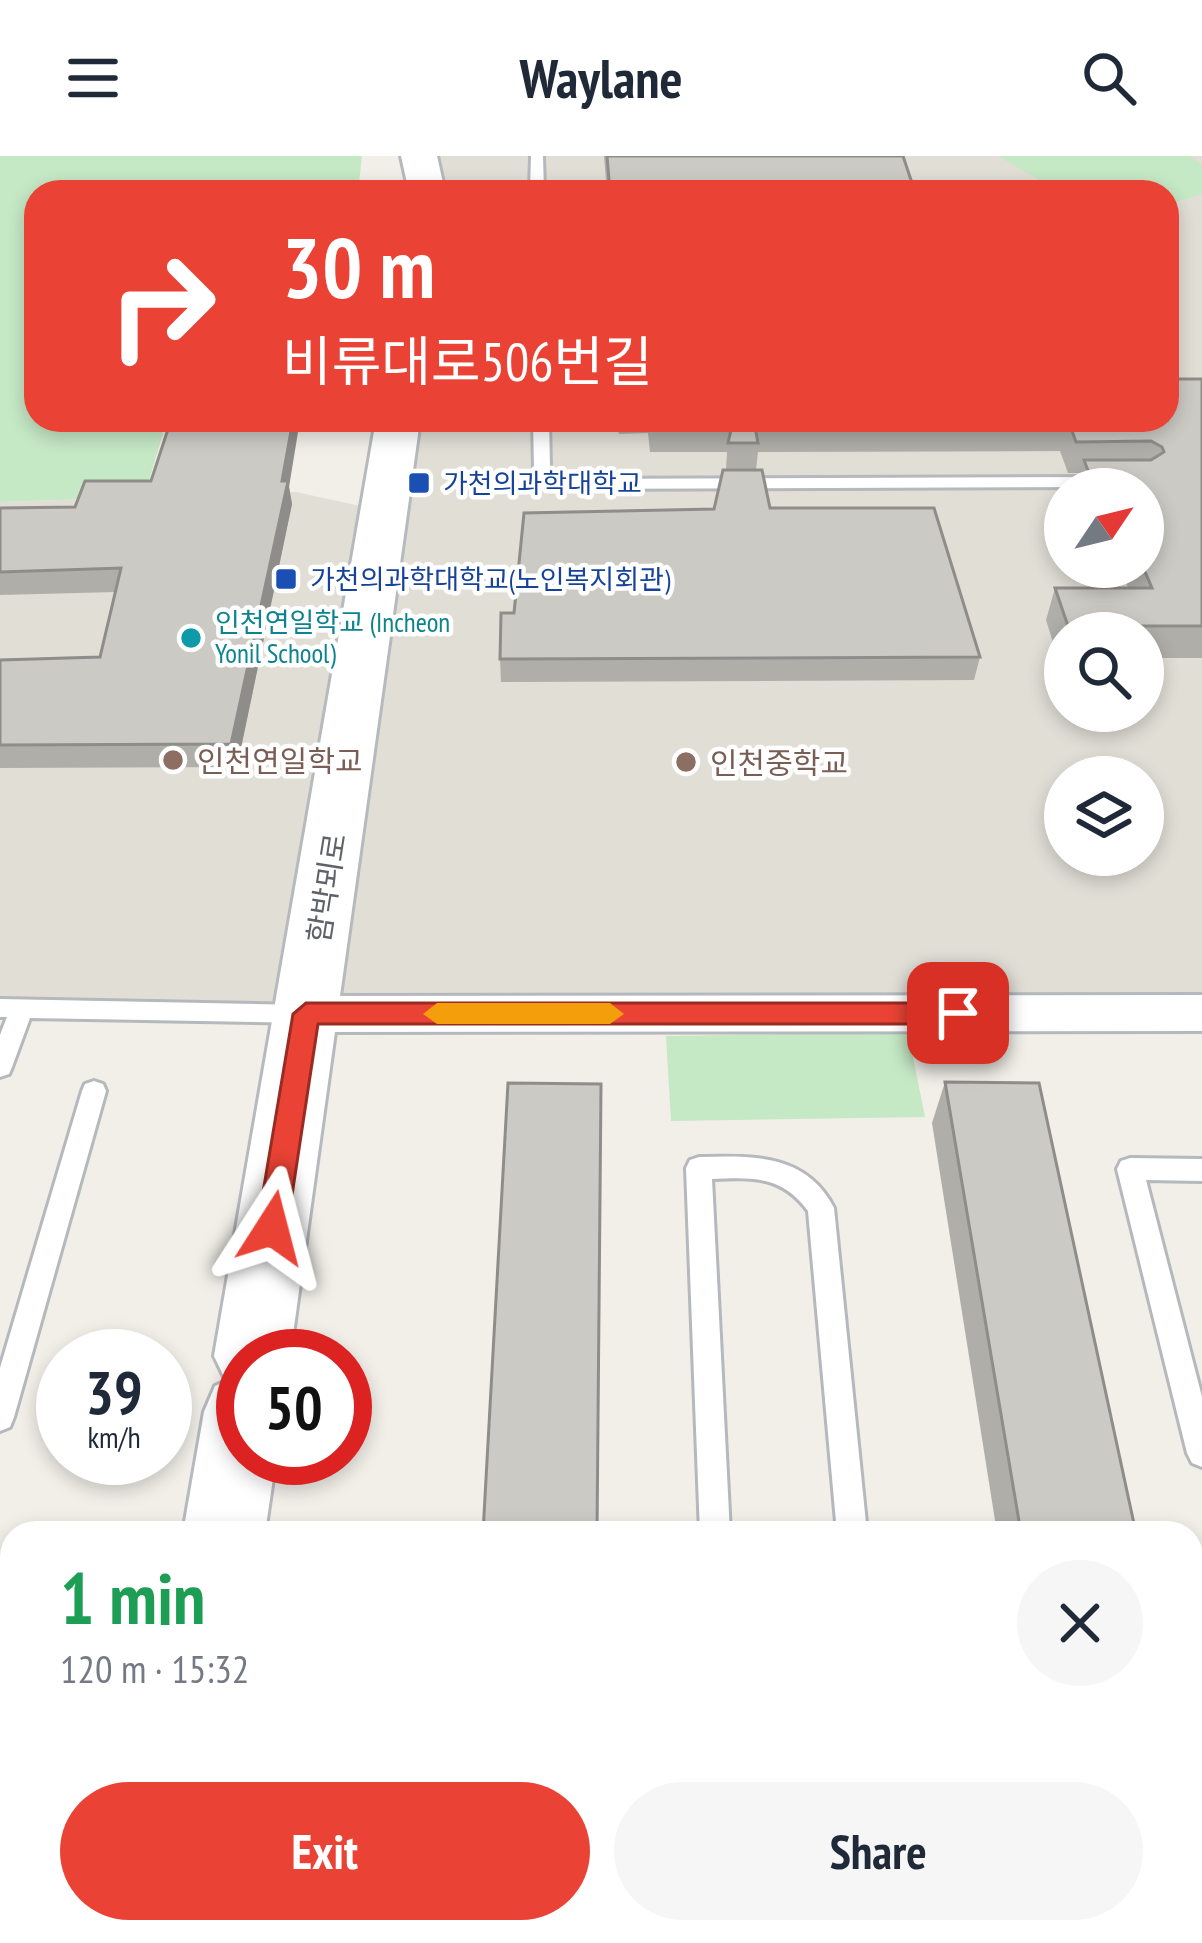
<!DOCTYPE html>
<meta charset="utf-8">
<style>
:root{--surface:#fff;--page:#f6f6f7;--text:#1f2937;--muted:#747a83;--accent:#ea4335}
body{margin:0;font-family:"PT Sans Narrow","Noto Sans KR",sans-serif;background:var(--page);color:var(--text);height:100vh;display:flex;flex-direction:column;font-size:45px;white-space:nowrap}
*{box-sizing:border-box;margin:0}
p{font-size:39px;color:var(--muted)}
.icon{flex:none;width:66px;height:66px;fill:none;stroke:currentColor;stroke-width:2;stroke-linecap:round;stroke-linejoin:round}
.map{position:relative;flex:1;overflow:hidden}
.details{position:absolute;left:0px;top:1365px;width:1203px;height:423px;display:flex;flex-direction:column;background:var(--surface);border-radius:36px 36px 0 0;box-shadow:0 6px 18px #0003}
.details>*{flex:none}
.hud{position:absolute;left:24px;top:24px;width:1155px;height:252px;border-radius:36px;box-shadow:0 6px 18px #0003;background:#ea4335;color:#fff;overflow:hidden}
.needle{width:78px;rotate:55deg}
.buttons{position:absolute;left:1044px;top:312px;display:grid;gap:24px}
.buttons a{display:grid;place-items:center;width:120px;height:120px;border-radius:50%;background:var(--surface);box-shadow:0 6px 18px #0003;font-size:60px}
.speed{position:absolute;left:36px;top:1173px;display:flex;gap:24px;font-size:60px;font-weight:700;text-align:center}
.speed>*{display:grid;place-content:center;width:156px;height:156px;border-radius:50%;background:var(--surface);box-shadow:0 6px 18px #0003;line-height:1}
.speed small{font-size:30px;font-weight:400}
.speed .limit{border:18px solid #d22;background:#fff;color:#111}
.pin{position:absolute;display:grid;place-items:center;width:102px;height:102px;color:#fff;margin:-51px;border-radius:24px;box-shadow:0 6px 18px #0006}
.me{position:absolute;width:132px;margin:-66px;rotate:9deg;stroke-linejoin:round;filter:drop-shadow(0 0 9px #0008)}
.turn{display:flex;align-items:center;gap:42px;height:252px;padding:0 60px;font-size:54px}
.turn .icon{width:156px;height:156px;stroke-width:2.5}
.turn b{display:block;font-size:84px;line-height:102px}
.round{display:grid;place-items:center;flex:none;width:126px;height:126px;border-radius:63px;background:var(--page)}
.head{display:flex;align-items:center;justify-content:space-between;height:204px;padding:0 60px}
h1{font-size:72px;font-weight:600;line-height:90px;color:#1e9e55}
.cta{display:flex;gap:24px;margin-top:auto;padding:24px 60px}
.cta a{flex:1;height:138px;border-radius:72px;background:var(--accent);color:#fff;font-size:48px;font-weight:600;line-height:138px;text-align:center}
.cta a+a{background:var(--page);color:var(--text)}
header{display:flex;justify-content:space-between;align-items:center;height:156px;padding:0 60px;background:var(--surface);font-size:54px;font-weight:600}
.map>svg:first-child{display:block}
.education{fill:#e1ded6;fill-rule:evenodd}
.green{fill:#c5e8c5}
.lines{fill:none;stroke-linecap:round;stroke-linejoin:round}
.service-casing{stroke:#b5b8bc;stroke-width:6}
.minor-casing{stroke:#b5b8bc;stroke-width:6}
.secondary-casing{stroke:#b6babf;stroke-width:6}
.service{fill:#fff;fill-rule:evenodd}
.minor{fill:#fff;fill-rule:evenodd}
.secondary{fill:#fff;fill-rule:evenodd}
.wall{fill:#afaea9}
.shaded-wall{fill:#8f8d8a}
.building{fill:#cccac5;stroke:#8f8d8a;stroke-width:3}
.route{fill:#ea4335;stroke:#982c22;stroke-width:3}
.slow{fill:#f59e0b}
.transit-dot{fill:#1a4fb4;stroke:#fff;stroke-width:4.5}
.culture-dot{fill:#0f9aa8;stroke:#fff;stroke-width:4.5}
.education-dot{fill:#8d6e63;stroke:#fff;stroke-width:4.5}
.labels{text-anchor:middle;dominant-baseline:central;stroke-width:9;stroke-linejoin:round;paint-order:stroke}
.far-transit-label{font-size:27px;fill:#164399;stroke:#fff;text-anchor:start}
.far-culture-label{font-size:27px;fill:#0d838f;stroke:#fff;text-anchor:start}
.education-label{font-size:30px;fill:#785e54;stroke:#fff;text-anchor:start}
.street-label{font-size:30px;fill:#5f6368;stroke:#fff}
</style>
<header><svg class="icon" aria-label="menu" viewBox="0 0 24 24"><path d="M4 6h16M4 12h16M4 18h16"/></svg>Waylane<svg class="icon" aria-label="search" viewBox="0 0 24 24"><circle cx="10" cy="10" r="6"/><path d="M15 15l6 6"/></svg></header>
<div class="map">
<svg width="1202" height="1787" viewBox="0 0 1202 1787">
<rect width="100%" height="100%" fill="#f1efe8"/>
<path class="education" d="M419,0H1202V857L0,852V346L296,336L383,355L398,264H1167V36H427ZM1065,333H1143V411H1065ZM1065,477H1143V555H1065ZM1065,621H1143V699H1065Z"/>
<g class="green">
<path d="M0,0H362L358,36H36V264H167L144,341L0,346Z"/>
<path d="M998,0H1190L1202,9V38L1167,49V36H1060Z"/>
<path d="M908,876L925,961L671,965L666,880Z"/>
</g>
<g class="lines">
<g class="service-casing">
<g id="service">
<path d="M531,0H543L544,36H530Z"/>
<path d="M533,264H549L550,311L564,323L1109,321L1117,326L1109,331L560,333L534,313Z"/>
<path d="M0,843L304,849L312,851L316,858L312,865L304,867L30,862L12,911L9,918L0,921V879L7,861H0Z"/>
<path d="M94,925L103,928L106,935L14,1261L10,1271L0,1275V1212L82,935L85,928Z"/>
<path d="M699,1001C752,1000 806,997 834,1052L867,1377H837L808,1055C782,1020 753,1021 712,1023L730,1377H700L686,1012L690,1004Z"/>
<path d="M1130,1002L1202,1003V1025L1146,1024L1202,1241V1311L1192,1307L1187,1297L1117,1013L1121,1005Z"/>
<rect x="0" y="1720" width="12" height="34"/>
<rect x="571" y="1776" width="36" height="11"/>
<path d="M1057,1776H1093L1095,1787H1059Z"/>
</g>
</g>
<g class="minor-casing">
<g id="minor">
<path d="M1202,839V875L306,876L289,871L282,858L289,845L306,840Z"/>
<path d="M1191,1714H1202V1784L1172,1776H1191Z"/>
</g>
</g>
<g class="secondary-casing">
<g id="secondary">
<path d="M401,0H437L445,36H409Z"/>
<path d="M376,264H420L290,1200H243V1302H276L265,1377H183L204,1256L215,1230L226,1225L214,1200Z"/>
<path d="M113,1776H209L207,1787H111Z"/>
</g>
</g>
<use href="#service" class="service"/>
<use href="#minor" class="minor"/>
<use href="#secondary" class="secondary"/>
</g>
<g class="wall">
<path d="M604,0H903L915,36H607Z"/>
<path d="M1202,223V502H1143V477H1065V502H1058L1046,464L1055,432H1128L1120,411H1143V333H1076L1080,317H1068L1060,295L758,296L756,314L770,352L980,501L974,524L501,526L500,503L514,457L714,353L726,314L727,296H650L648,277L619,278L614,264H1167Z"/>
<path d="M151,325L289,331L292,348L237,611L0,612V504L100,501L116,436L0,439V352L75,351Z"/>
<path d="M945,926L1136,1377H997L932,967Z"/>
</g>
<path class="shaded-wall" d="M293,264H300L289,331L292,348L237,611L231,588Z"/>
<g class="building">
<path d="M607,0H903L915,36H610Z"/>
<path d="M1167,223H1202V470H1068L1055,432H1152L1143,411V333H1095L1084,304H1151L1164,296L1162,291L1151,285L1076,286L1068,264H1167Z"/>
<path d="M171,264H293L282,325H288L231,588L0,589V504L100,501L121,412L0,416V352L75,351L85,325H151Z"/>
<path d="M650,264H1039L754,265L758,287H728L733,265Z"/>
<path d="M723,314H762L770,352H934L980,501L500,503L501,457H514L524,357L714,353Z"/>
<path d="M945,926L1039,927L1136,1377H1021Z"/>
<path d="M508,927L601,928L597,1377H483Z"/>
</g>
<path class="route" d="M306,847H958L971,857L958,868H318L287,1072L283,1081L272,1085L262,1081L257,1072L293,858Z"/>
<path class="slow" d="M437,847H610L624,858L610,868H437L423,858Z"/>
<g class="transit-dot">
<rect x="407" y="315" width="24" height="24" rx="6"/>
<rect x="274" y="411" width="24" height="24" rx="6"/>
</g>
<circle class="culture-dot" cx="191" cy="482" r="12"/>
<g class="education-dot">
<circle cx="173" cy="604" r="12"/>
<circle cx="686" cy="606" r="12"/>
</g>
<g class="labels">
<g class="far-transit-label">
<text x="443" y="327">가천의과학대학교</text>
<text x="310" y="423">가천의과학대학교(노인복지회관)</text>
</g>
<g class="far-culture-label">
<text x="215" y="466">인천연일학교 (Incheon<tspan x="215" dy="31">Yonil School)</tspan></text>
</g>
<g class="education-label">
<text x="197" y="604">인천연일학교</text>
<text x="710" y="606">인천중학교</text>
</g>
<g class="street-label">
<text transform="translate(326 732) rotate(-81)">함박뫼로</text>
</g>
</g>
</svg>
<div class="buttons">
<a><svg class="needle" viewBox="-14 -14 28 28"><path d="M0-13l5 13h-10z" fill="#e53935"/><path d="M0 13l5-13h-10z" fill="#747a83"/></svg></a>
<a><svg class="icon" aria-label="search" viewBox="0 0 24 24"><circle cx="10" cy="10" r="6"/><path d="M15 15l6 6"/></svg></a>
<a><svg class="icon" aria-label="layers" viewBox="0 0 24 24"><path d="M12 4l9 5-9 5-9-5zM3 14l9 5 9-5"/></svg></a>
</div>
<div class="speed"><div>39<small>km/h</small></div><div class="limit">50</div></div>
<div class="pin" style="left:958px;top:857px;background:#d93025"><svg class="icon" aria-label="arrive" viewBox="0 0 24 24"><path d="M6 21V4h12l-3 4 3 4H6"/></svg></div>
<svg class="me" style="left:272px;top:1072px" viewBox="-20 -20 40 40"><path d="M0-17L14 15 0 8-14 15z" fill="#ea4335" stroke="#fff" stroke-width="4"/></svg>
<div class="hud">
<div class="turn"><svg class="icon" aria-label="right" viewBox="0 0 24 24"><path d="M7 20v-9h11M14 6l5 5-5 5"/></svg><div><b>30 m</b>비류대로506번길</div></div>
</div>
<section class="details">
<div class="head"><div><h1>1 min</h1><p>120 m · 15:32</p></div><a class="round"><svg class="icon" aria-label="close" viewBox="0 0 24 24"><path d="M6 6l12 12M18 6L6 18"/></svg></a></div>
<div class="cta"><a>Exit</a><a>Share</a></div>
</section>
</div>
